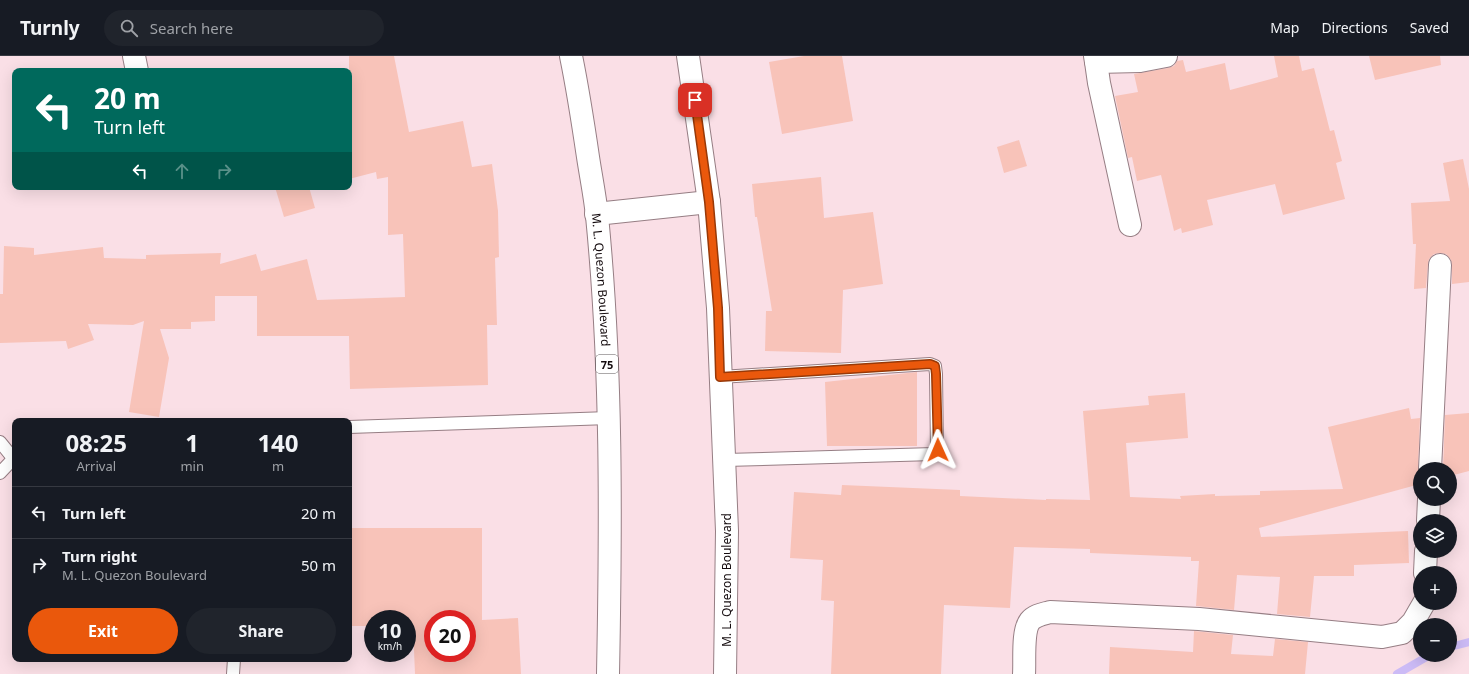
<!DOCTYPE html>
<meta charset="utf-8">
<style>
:root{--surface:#171b24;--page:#20242c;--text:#f1f3f6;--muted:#9ea1a6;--line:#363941;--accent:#ea580c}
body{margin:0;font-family:"Noto Sans",sans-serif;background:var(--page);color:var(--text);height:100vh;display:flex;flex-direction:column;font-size:15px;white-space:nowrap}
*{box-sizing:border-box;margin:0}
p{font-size:13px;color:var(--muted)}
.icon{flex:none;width:22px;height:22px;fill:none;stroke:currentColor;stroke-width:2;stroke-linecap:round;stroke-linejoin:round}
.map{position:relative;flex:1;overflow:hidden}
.details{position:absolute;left:12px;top:362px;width:340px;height:244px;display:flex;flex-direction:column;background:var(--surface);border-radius:8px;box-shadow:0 4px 16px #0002}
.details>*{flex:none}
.banner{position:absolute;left:12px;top:12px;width:340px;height:122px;border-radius:8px;box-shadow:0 4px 16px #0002;background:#00695c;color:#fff;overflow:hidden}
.tools{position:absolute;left:1413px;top:406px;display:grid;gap:8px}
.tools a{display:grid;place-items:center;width:44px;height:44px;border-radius:50%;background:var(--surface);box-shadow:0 4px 16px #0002;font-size:20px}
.speed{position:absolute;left:364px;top:554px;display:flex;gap:8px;font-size:20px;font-weight:700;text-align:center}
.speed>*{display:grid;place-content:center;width:52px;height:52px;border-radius:50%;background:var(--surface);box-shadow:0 4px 16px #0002;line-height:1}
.speed small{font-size:10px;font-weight:400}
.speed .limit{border:6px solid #d22;background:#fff;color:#111}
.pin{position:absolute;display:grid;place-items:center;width:34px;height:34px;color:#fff;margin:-17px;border-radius:8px;box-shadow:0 2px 6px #0006}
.me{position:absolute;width:44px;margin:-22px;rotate:359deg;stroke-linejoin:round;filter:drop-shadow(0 0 3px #0008)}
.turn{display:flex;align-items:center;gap:14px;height:84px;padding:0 16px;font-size:18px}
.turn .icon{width:52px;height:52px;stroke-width:2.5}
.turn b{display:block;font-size:28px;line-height:34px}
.lanes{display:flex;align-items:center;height:38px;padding:0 16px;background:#0003;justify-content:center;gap:20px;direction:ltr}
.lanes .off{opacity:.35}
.eta{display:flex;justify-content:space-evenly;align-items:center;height:68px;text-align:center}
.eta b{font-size:24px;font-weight:700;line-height:28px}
.action{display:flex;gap:8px;margin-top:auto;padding:8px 16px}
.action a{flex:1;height:46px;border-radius:24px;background:var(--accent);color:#fff;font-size:16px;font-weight:700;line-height:46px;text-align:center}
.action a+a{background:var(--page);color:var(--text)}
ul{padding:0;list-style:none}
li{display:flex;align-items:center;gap:12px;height:52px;padding:0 16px;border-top:1px solid var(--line)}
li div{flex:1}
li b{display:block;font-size:15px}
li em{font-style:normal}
header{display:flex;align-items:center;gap:24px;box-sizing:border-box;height:56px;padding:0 20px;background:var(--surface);border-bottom:1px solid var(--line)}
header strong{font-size:19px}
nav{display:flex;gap:22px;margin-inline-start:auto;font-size:14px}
.search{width:280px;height:36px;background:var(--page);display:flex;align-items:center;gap:10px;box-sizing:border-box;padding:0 14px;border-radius:22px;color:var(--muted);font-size:15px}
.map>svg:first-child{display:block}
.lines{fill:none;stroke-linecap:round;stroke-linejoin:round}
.stream{stroke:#ccbbf6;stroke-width:8}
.building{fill:#f8c3b9;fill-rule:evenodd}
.lane-casing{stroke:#967e84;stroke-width:14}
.street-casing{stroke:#967e84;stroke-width:24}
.highway-casing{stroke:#967e84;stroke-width:24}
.lane{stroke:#fff;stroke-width:12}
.street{stroke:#fff;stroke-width:22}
.highway{stroke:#fff;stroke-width:22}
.route-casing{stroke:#983908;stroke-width:10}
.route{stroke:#ea580c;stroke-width:7}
.labels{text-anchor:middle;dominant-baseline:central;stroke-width:3.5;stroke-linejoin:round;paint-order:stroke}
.shield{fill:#fff;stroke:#5a5456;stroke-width:1}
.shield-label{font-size:11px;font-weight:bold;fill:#140b0e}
.street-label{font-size:12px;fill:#140b0e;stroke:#fff}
</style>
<header>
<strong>Turnly</strong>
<div class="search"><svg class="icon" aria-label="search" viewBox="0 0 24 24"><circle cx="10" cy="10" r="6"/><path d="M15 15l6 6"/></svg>Search here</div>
<nav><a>Map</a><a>Directions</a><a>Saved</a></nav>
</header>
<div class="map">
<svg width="1469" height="618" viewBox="0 0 1469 618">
<rect width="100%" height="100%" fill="#fadfe6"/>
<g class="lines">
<g class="stream">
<path d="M1450,591L1469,586"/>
<path d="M1397,618L1430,599"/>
</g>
</g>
<g class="building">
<path d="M349,0H394L409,76L463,65L472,111L492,108L498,155L499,201L495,202L497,269H487L488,329L350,333L349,280H257V240H215V265L191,266V273H160L169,302L159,361L129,356L144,265L133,269L88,268L94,284L68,293L66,285L0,287V238H3L4,190L34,192V199L103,191L104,202L146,203V199L221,197L220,208L256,198L261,215L307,203L317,244L405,241L403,178L388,179V121L377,123L376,116L349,123Z"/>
<path d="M804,0H842L853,65L782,78L769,6Z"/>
<path d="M1274,0H1299L1302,15L1314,12L1330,75L1334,74L1342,105L1336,107L1345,143L1283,159L1275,128L1207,144L1213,169L1182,177L1181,172L1174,175L1161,119L1137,125L1132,101L1128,102L1115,40L1138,36L1134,18L1168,12L1174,10L1177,5L1183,4L1186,16L1225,7L1230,34L1278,21Z"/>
<path d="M1369,0H1440L1441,9L1375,24Z"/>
<path d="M1019,84L1027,110L1004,117L997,91Z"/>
<path d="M1463,103L1469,133V226L1452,228V210L1451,204L1446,198L1440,197L1434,198L1429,203L1428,208L1426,232L1414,233L1416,188H1413L1411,147L1450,145L1443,107Z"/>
<path d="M821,121L824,162L873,156L883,228L843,234L841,297L765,295L766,255H772L757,161H755L752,128Z"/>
<path d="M275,131H309L315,152L284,161Z"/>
<path d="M917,316V390H827L825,326Z"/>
<path d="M1185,337L1188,382L1126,387L1130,441L1181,443L1180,440L1215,438V440L1260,439V435L1343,433L1328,371L1409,352L1411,363L1420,362L1418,412L1420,420V428L1259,472L1261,481L1408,475L1409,507L1354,509V520H1314L1310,561L1277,558L1280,521L1237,519L1234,554L1196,550L1199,505H1191V501L1090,497V493L1014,491L1010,552L944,549L941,618H831L834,545L821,544L823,504L790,502L794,436L841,439L842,429L960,434V440L1046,444V443L1090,444L1083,355L1149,349L1148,340Z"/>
<path d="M1469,357V415L1450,420V413H1443L1445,359Z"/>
<path d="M349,472H482V564L518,562L521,618H415L413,570H407V563H373V570H349ZM433,563H467V597H433Z"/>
<path d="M1194,575L1233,579L1231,598L1273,600L1275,583L1308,586L1305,618H1109L1110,591L1193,596Z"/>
</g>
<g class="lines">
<g class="lane-casing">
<g id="lane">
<path d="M720,321L930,308L935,310L936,318L937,394L934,398L725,404"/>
<path d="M349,371L609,362"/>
<path d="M0,386L13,402"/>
<path d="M0,417L15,401"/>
<path d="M233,618L234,603"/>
</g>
</g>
<g class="street-casing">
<g id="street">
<path d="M134,0L137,15"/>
<path d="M1095,0L1096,6L1140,5L1166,0"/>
<path d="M1096,6L1099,27L1130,169"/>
<path d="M1430,413L1440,209"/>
<path d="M1428,465L1429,443"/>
<path d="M1425,517L1426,495"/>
<path d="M1024,618C1025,605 1022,575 1030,565C1035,559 1043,558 1050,556L1199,563L1382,581L1402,577L1413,566L1424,547"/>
</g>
</g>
<g class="highway-casing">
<g id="highway">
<path id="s1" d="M571,0C578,34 583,67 588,101C591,121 595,140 597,160C612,312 611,465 608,618"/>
<path d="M688,0L709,146L718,252L727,475L725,618"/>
<path d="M596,158L709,146"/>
</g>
</g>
<use href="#lane" class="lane"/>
<use href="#street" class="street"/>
<use href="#highway" class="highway"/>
</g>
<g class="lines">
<g class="route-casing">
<path id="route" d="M695,44L709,146L718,252L720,321L930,308L935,310L936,318L938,394"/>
</g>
<use href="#route" class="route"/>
</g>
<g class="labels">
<rect class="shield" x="596" y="299" width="22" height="18" rx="3"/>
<g class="shield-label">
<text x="607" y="308">75</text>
</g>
<g class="street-label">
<text stroke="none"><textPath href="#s1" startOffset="226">M. L. Quezon Boulevard</textPath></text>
<text transform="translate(726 524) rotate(-90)">M. L. Quezon Boulevard</text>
</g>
</g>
</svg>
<div class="tools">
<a><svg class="icon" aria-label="search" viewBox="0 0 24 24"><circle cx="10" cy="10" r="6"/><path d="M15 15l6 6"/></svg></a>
<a><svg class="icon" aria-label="layers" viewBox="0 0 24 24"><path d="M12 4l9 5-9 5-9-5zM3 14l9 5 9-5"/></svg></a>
<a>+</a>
<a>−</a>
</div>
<div class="speed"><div>10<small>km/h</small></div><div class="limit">20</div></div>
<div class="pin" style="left:695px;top:44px;background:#d93025"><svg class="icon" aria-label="arrive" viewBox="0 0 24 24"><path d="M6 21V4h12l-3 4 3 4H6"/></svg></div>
<svg class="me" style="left:938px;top:394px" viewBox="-20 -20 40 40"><path d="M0-17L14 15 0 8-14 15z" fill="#ea580c" stroke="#fff" stroke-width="4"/></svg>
<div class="banner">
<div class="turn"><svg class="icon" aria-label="left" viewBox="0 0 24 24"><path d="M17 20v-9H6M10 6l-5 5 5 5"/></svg><div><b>20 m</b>Turn left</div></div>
<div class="lanes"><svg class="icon" aria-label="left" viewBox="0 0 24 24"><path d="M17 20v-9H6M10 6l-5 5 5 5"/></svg><svg class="icon off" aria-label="ahead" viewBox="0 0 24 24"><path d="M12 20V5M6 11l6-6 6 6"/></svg><svg class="icon off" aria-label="right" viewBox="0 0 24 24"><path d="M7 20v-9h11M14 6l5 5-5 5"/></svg></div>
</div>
<section class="details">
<div class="eta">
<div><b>08:25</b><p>Arrival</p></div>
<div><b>1</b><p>min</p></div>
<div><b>140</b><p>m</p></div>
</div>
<ul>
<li><svg class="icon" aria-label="left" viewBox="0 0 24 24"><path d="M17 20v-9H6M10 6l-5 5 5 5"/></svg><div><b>Turn left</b></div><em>20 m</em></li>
<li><svg class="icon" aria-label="right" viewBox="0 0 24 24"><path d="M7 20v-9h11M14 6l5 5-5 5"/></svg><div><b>Turn right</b><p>M. L. Quezon Boulevard</p></div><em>50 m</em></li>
</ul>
<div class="action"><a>Exit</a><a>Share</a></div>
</section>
</div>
